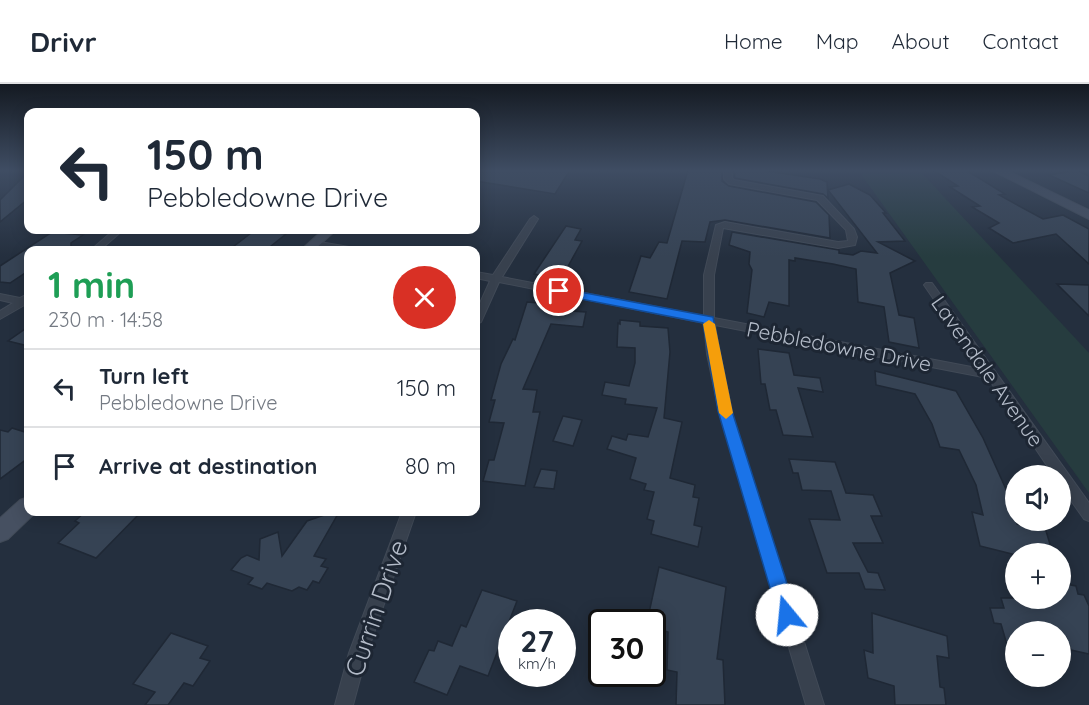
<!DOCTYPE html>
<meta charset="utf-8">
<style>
:root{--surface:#fff;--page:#f6f6f7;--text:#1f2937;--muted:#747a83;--line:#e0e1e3}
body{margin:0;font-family:Quicksand,sans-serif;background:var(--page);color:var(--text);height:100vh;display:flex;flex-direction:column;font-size:22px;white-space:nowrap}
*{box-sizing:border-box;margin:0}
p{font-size:20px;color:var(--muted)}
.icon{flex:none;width:33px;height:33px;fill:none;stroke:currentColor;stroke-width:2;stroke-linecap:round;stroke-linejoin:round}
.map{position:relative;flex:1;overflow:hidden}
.sheet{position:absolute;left:24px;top:162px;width:456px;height:270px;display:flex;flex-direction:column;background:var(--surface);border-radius:12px;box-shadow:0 3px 15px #0003}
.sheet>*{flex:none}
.hud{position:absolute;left:24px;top:24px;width:456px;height:126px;border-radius:12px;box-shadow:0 3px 15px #0003;background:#fff;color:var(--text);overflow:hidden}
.controls{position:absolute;left:1005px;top:381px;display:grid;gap:12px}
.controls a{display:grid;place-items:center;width:66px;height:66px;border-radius:50%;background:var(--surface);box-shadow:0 3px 15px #0003;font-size:30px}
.speed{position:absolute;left:498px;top:525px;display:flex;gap:12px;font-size:30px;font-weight:700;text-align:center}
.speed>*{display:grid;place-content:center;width:78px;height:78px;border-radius:50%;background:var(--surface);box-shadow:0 3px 15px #0003;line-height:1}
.speed small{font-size:15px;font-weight:400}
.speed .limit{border:3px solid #111;border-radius:9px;background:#fff;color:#111}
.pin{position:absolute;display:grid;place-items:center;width:51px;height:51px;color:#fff;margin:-26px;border:3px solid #fff;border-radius:50%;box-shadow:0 2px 6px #0007}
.me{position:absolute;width:66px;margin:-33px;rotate:343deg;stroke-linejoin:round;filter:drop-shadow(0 0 4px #0008)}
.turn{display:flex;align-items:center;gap:21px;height:126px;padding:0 24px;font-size:27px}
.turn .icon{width:78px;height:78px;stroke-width:2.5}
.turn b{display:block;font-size:42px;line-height:51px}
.round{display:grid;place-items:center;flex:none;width:63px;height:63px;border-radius:32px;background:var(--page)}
.overview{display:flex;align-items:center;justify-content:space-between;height:102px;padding:0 24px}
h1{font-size:36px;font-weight:700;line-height:45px;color:#1e9e55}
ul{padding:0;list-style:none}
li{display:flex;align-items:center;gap:18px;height:78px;padding:0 24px;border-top:2px solid var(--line)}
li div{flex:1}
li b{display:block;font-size:22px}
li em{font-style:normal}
header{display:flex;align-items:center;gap:36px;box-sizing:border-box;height:84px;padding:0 30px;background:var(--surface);border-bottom:2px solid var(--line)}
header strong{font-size:28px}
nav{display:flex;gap:33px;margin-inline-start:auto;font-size:21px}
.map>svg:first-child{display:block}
.green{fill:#263c3f}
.building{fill:#364354;stroke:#1f2835;stroke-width:1.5}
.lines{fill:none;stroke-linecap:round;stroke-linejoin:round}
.street-casing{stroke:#414a57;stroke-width:2}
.secondary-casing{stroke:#414a57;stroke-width:2}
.street{fill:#38414e;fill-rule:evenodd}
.secondary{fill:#465061;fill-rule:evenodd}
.route{fill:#1a73e8;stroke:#114b97;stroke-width:1.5}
.slow{fill:#f59e0b}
.labels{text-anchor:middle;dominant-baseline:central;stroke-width:6;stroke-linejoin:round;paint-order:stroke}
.street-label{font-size:21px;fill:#b4bcc9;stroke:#1d2633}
.near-street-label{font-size:26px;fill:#b4bcc9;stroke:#1d2633}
</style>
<header>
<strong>Drivr</strong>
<nav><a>Home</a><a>Map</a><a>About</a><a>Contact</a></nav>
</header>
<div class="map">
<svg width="1089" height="621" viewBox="0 0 1089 621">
<rect width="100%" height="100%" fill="#242f3e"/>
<path class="green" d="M858,86H919L1089,269V409Z"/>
<g class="building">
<path d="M476,86H570L555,110L476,97Z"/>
<path d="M688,86H722V97L729,102L816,118L829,131L830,154L725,136L710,138L705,158L682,157L667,215L629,208L641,172L650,174L659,158L667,159Z"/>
<path d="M734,86H760L820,95L827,98L828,114L823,110L735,94Z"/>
<path d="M933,86H966L1005,110L999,111L1043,135L1063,131L1089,145V180L1056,150L1013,159L989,144L999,139L972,123L980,122L950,103L958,102Z"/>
<path d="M1077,86L1089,92V109L1049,91Z"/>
<path d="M28,88V115L0,138V116Z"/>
<path d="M849,100L870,111L886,129H883L905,157L878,158L915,177L890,189L899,231L914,234L919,264L889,258L884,223L858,218L856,185L833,180L795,174V177L789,176V222L769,218L764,233L747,229L752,186L749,180L750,168L729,161L732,148L839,166V169L853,171L861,167L877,169L828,106Z"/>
<path d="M566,142L581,145L575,156L582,157L561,195L534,190Z"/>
<path d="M255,146L286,150L266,166H229Z"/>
<path d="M52,148L83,151L71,159V166H28V187L10,199L0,198V182Z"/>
<path d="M1057,200L1089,201V232Z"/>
<path d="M527,218L572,222L571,227L586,228L583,243L551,240L523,305L537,306L533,328H540L525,402L483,397L489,376H494L504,339L489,338L495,316H491L501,280L513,255L515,256Z"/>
<path d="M620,236L640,238V242L668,244L670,268L664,334L682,338L670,394L695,401L693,413L699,414L694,441L702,443L698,463L651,450L654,437L647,435L654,408L644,406L646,400L630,395L636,374L607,365L612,352L626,356L628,350L648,353L657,324L625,320L626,315L602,311L605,298L629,302L635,279V264L617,263L618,239L620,240Z"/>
<path d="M28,243V262L8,257Z"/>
<path d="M758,265L789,269L794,291L820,294L823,308L798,304L813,353L783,351L776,326H770L765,300H761Z"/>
<path d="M875,287L956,307L983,354L1009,412L1017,440L1046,447L1053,470L1016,471L980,462L972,428L983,431L976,401L959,366L940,363L932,340L915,310L876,301Z"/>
<path d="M563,332L582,336L573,362L553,357Z"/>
<path d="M12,344L28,349V374L0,395V346L8,348Z"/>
<path d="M789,375L835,378L846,409L873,411L882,432H871L883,459H853L868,488L878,489L885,506L865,505L859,489H827L809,435L840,436L831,407L802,406L798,389H793Z"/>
<path d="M541,385L557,387L554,405L534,403Z"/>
<path d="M85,428H141L96,474L58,459L79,439L75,437Z"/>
<path d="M333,428H339L314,472L326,475L321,482L328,484L319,499L313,497L307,506L299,503L292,507L267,499L262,505L248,500L253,494L231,486L241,474L247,471L259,476L260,455L278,448L282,472L307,437Z"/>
<path d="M659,483L726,503L717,575L723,576L725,621H676L677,588L667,586L668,548L652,543V538H647Z"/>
<path d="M1060,499L1076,502L1078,510L1084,511L1089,522V570L1071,566L1066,553L1060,552V548H1016V577L1012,578L1001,540L994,539L990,524H1004L1001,514H1060Z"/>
<path d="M482,506L517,517L488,592L460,582L447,611L414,598L429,566L434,567L438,557L452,562L461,541L466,543Z"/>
<path d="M872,529L947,552L949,574L937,572L940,603L944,604L946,621H895L894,602L868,594L864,566L873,569Z"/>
<path d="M171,549L208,562L200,574L210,577L193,602L184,599L168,621H145L155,608L133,600Z"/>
</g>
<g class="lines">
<g class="street-casing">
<g id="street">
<path d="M724,86H732V94L734,96L823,112L854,145L857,153L855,161L838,164L723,144L714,191V234L982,285L924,201L926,199H932L1089,419V437L1084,435L1060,401V392H1054L988,294L715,241L719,270L731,327L824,621H806L719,327L707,270L704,239L499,198L481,238L476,241V228L490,197L476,194V188L493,191L530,135L534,132L538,135L502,193L704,232V191L716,141L725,138L838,158L848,157L846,146L817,116L729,100L724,95Z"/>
<path d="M114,146H123L100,166H91Z"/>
<path d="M314,157L349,163L354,166H336L311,162V158Z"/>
<path d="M0,210L20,214L28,210V219L0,235V227L13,219L0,216Z"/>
<path d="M402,428H416L367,569L353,621H335L349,569Z"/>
</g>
</g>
<g class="secondary-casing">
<g id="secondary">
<path d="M991,86H1006L1089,126V135Z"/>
<path d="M323,146H336L314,166H301Z"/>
<path d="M28,413V428H36L8,455L0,458V434L20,416Z"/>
</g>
</g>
<use href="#street" class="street"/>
<use href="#secondary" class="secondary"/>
</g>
<linearGradient id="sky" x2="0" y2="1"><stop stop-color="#141a22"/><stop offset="0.5" stop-color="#3f4d63"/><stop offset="1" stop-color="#3f4d63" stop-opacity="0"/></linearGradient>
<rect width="1089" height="173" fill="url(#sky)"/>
<path class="route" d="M559,204L713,233L732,327L797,531L794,537L787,540L781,537L778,531L718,327L703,239L555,210V205Z"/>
<path class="slow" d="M709,236L715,240L733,329L726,335L719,329L703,240Z"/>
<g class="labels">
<g class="street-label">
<text transform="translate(839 262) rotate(11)">Pebbledowne Drive</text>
<text transform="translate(988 287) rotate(55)">Lavendale Avenue</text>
</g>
<g class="near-street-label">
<text transform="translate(376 524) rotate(-71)">Currin Drive</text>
</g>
</g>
</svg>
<div class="controls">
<a><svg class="icon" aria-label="sound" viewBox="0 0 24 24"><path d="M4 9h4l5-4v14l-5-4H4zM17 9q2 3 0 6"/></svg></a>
<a>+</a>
<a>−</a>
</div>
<div class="speed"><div>27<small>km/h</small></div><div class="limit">30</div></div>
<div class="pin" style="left:559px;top:207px;background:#d93025"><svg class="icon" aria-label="arrive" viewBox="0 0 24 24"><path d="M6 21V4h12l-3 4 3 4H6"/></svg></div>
<svg class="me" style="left:787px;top:531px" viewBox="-20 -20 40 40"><circle r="19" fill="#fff"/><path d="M0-13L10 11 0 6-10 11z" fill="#1a73e8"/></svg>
<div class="hud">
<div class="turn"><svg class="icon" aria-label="left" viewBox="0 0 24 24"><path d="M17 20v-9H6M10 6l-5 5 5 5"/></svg><div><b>150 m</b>Pebbledowne Drive</div></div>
</div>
<section class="sheet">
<div class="overview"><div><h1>1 min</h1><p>230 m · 14:58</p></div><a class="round" style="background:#d93025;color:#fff"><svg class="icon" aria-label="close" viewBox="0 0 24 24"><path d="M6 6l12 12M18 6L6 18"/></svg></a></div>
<ul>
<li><svg class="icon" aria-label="left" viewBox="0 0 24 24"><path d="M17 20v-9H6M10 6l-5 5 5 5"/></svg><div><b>Turn left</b><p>Pebbledowne Drive</p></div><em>150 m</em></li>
<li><svg class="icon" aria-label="arrive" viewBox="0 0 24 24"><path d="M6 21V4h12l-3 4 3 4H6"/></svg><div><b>Arrive at destination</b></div><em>80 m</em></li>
</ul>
</section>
</div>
